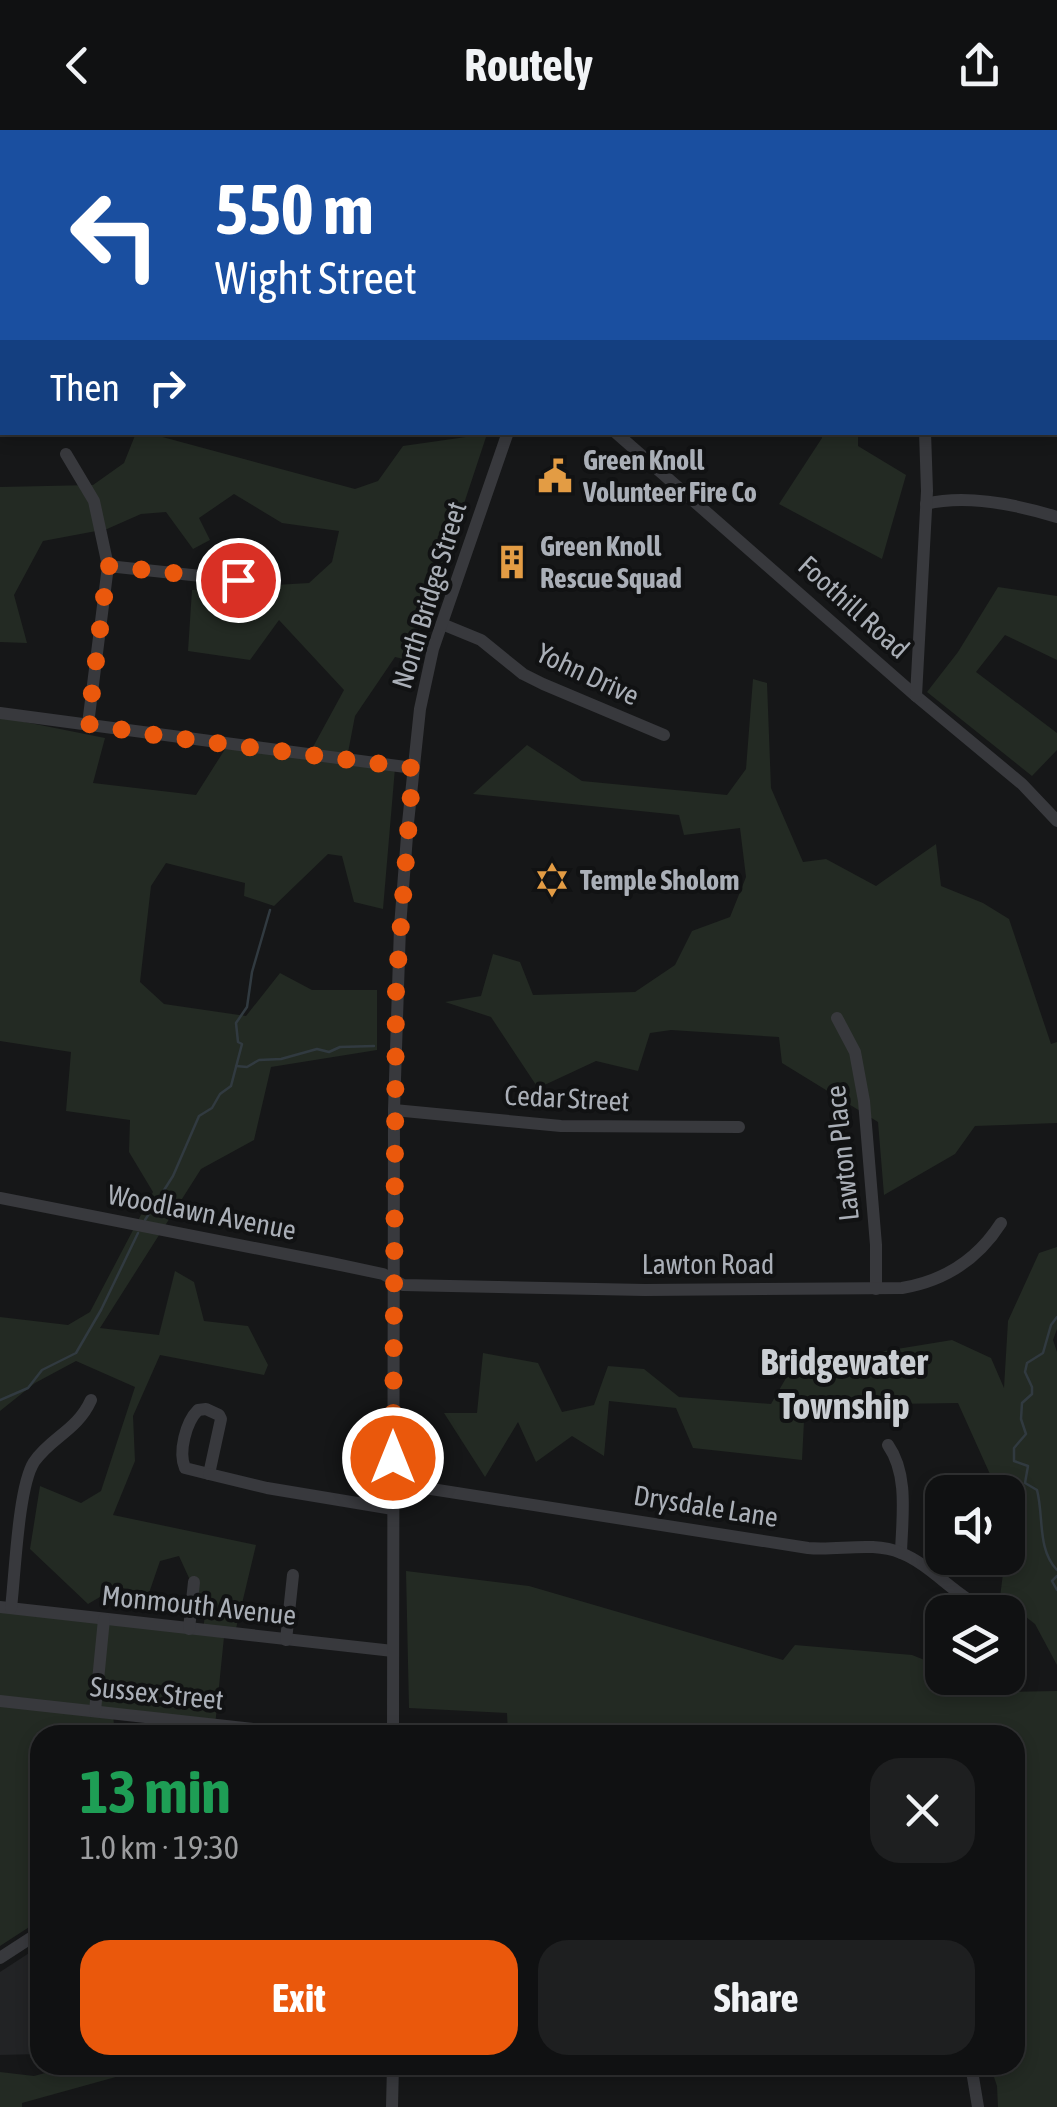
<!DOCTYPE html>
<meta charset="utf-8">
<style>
:root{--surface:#101112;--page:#1e1f20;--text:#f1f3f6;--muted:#9c9d9f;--line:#303132;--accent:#ea580c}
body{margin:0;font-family:"Asap Condensed",sans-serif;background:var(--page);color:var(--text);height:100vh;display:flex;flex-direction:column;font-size:38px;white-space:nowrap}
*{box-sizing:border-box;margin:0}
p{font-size:32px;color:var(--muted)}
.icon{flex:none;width:55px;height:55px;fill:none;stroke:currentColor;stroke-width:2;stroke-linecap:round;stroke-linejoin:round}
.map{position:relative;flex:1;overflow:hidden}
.drawer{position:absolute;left:30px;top:1595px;width:995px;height:350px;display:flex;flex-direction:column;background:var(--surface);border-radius:30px;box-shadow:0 5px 15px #0003,0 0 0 2px var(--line)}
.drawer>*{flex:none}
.guide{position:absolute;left:0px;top:0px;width:1058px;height:305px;box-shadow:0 5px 15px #0003,0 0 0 2px var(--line);background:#1a4fa0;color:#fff;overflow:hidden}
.tools{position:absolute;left:925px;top:1345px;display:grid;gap:20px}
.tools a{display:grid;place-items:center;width:100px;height:100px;border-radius:20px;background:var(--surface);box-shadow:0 5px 15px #0003,0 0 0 2px var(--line);font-size:50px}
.pin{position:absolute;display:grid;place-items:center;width:85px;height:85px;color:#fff;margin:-42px;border:5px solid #fff;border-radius:50%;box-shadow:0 2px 10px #0007}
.me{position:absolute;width:110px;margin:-55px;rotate:0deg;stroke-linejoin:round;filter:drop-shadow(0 0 8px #0008)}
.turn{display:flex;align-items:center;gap:35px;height:210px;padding:0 50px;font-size:45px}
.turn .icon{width:130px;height:130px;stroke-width:2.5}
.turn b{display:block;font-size:70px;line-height:85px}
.then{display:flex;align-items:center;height:95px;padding:0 50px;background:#0003;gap:20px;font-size:38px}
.round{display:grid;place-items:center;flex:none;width:105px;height:105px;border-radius:30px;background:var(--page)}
.summary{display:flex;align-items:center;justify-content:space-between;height:170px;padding:0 50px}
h1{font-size:60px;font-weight:700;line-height:75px;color:#1e9e55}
.button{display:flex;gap:20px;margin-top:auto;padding:20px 50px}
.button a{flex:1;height:115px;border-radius:30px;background:var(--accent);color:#fff;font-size:40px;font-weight:700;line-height:115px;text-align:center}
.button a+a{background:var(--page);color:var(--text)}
header{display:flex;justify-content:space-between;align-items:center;height:130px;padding:0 50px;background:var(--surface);font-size:45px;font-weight:700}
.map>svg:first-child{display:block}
.built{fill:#222325}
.green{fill:#232a23}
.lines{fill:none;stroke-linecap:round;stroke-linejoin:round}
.stream{stroke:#313a40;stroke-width:2.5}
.minor{stroke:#38393d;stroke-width:12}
.route{stroke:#ea580c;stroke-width:18;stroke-dasharray:0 32.4}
.labels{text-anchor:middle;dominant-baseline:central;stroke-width:8;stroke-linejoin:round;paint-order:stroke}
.poi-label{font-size:28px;font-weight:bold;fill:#aaafb7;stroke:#111213;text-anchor:start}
.street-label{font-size:28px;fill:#aaafb7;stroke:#111213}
.district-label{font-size:38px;font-weight:bold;fill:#caced3;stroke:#111213}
</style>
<header><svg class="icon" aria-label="back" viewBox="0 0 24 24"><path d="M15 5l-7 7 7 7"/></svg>Routely<svg class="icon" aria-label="share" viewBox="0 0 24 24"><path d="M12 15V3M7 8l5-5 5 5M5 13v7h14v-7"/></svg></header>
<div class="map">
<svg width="1057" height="1977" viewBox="0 0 1057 1977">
<rect width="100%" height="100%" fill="#161718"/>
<path class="built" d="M40,1816V1924L0,1925V1842Z"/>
<g class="green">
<path d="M144,302L355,359L378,351L403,316L487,304L412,531L395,527L355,586L346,633L395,638L383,779L354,772L342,726L328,724L274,776L244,766L245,753L166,733L151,756L140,852L164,874L246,886L280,843L312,860H377V920L271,937L254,1010L201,1039L100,1198L159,1205L175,1141L194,1152L204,1191L248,1196L268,1235L264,1245L160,1225L133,1286L135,1331L113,1385L256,1415L234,1507H224L215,1596L113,1585L115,1605H40V1790L0,1816V1480L203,1503L205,1483L179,1426L160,1431L149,1463L117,1457L88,1474L30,1419L40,1356L81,1373L101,1361L135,1257L76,1231L35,1253L0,1281V1187L68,1195L90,1182L153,1062L129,1022L130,990L66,981L71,922L0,911V587L105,608L93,653L196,665L227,616L307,628L344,560L279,490L250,530L188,521L192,460L309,453L332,432L339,401L282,393L234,364L199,388L210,410L193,419L166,382L141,384L107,399L43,411L14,465L27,513L0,512V357L93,355L124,333L136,303Z"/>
<path d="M821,303H858V316L906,345L882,429L779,374L822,308Z"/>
<path d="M998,457L1057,466V530L1005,505L976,542L1057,603V620L1032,646L927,562L958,522Z"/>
<path d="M753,549L767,553L771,658L803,732L826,729L876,756L936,714L941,756L983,773L1009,789L1051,914L1057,912V993L975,996L955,1024L884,1065L878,992L782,933L779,907L671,900L650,903L638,941L596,931L538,958L491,887L445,872L481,866L493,824L520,832L533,865L635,862L675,835L692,801L730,787L746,747L740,698L684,705L679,685L473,664L527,615L582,651L727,665L746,639Z"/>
<path d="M1057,1117V1199L1053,1210L1057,1222V1535L1035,1494L1000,1467L1005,1428H1008V1362H998L958,1273L825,1275L804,1291L802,1330L693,1318L676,1278L609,1271L604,1326L572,1306L536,1332L518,1292L485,1347L444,1283H477L483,1223L538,1233L562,1282L594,1275L608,1236L644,1239L679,1267L771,1274L793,1236L952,1210L991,1228L1004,1258L1008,1191L1039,1123Z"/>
<path d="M406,1441L529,1456L783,1530L795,1515L912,1525L942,1537V1548H969L1006,1562L1057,1561V1977H998L997,1956L990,1935H1015V1605H508L507,1583L409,1578Z"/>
<path d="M75,1935H159L22,1973V1977H0V1942L34,1946Z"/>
</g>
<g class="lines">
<g class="stream">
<path d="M236,936L247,937L259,930L281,929L317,919L329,922L340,917L374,916"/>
<path d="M145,1090L173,1046L199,986L212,978L220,964L231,956L242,914L238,912L236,893L247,877L252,842L270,780"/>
<path d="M1057,1187L1051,1195L1043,1223L1027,1233L1025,1242L1032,1257V1264L1022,1273L1021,1289L1026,1304L1014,1318V1331L1028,1336L1025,1353L1037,1360C1044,1387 1037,1419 1057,1440"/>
<path d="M0,1270L28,1258L42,1240L76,1223L101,1180L138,1103"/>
<path d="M1057,1446L1052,1451L1057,1460"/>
</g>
<g class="minor">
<path d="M58,0V2"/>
<path d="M543,0V2"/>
<path d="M916,0V2"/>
<path d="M696,2L702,0"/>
<path d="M0,31H2"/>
<path d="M615,302L916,566L1022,654L1057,691"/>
<path d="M66,324L94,371L108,436L88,594"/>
<path d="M926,374C967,364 1018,375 1057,387"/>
<path d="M108,436L238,450L253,449"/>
<path d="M442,494L481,510L523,544L543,554L664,605"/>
<path d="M916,566L927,361L925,302"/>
<path d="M0,583L413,638"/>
<path d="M837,888L855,922L864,971L876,1115V1159"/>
<path d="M394,980L561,996L739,997"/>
<path d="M0,1068L331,1133L383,1144L403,1155L645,1160L902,1158C944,1151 978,1129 1001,1093"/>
<path d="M206,1279L219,1285L221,1289L209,1344L185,1338C178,1322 186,1292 198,1280Z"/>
<path d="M888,1315C909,1345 902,1388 901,1423"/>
<path d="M209,1344L267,1358L393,1379"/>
<path d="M393,1353L808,1418C838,1421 873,1411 901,1423C934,1436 959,1472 994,1482"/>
<path d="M0,1477L393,1521"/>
<path d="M11,1478C15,1446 18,1357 34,1332C51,1307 77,1301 91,1270"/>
<path d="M189,1499L194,1452"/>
<path d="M286,1510L293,1445"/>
<path d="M0,1571L309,1605"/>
<path d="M95,1581L104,1489"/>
<path d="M393,1605L394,980L400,797L408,693L420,579L433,519L508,302"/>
<path d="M0,1828L40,1802"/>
<path d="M971,1935L978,1977"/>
<path d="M392,1977L393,1935"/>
</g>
</g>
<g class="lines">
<path class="route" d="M238,450L108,436L88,594L161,606L413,638L396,859L393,1328"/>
</g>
<defs>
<g id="civic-bare" transform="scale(2.7)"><path d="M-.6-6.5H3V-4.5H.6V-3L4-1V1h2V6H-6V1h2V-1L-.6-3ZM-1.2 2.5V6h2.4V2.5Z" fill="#e39c44" stroke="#111213" stroke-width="2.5" paint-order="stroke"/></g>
<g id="building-bare" transform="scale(2.7)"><path d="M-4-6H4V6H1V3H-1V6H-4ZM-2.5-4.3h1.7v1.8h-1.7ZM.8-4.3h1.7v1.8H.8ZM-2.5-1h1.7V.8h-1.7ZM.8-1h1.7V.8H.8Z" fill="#e39c44" stroke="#111213" stroke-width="2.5" paint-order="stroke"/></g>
<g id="synagogue-bare" transform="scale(2.7)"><path d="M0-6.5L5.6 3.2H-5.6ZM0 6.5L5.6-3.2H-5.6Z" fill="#e39c44" stroke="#111213" stroke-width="2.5" paint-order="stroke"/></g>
</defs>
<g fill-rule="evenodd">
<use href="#civic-bare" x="555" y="346"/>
<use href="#building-bare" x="512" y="432"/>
<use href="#synagogue-bare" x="552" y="750"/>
</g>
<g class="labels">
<g class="poi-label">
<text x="583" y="330">Green Knoll<tspan x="583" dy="32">Volunteer Fire Co</tspan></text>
<text x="540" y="416">Green Knoll<tspan x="540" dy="32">Rescue Squad</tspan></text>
<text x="580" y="750">Temple Sholom</text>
</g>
<g class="street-label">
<text transform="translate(429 465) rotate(-73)">North Bridge Street</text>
<text transform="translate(854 477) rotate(42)">Foothill Road</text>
<text transform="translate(588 544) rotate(25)">Yohn Drive</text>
<text transform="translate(567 968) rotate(3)">Cedar Street</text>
<text transform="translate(842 1023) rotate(-96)">Lawton Place</text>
<text transform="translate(202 1082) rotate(11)">Woodlawn Avenue</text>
<text x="708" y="1134">Lawton Road</text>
<text transform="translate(706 1376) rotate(9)">Drysdale Lane</text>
<text transform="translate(199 1475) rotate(6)">Monmouth Avenue</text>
<text transform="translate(157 1563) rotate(6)">Sussex Street</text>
</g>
<g class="district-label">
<text x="844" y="1231">Bridgewater<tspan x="844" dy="44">Township</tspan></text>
</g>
</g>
</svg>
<div class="tools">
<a><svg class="icon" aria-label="sound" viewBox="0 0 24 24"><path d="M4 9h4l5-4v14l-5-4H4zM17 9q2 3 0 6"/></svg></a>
<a><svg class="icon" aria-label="layers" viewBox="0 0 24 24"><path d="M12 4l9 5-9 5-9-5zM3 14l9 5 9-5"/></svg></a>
</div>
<div class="pin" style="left:238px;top:450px;background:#d93025"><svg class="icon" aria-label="arrive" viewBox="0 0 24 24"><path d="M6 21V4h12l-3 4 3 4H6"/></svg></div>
<svg class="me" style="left:393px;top:1328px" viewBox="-20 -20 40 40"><circle r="17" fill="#ea580c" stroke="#fff" stroke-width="3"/><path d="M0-11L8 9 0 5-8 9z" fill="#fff"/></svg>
<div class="guide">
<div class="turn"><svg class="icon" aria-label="left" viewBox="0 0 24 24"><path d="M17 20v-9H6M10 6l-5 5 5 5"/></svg><div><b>550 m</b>Wight Street</div></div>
<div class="then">Then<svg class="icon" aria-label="right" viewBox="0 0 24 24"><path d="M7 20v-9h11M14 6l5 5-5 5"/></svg></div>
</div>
<section class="drawer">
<div class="summary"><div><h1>13 min</h1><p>1.0 km · 19:30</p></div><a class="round"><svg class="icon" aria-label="close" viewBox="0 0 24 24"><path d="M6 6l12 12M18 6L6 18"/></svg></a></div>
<div class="button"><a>Exit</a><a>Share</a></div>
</section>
</div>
